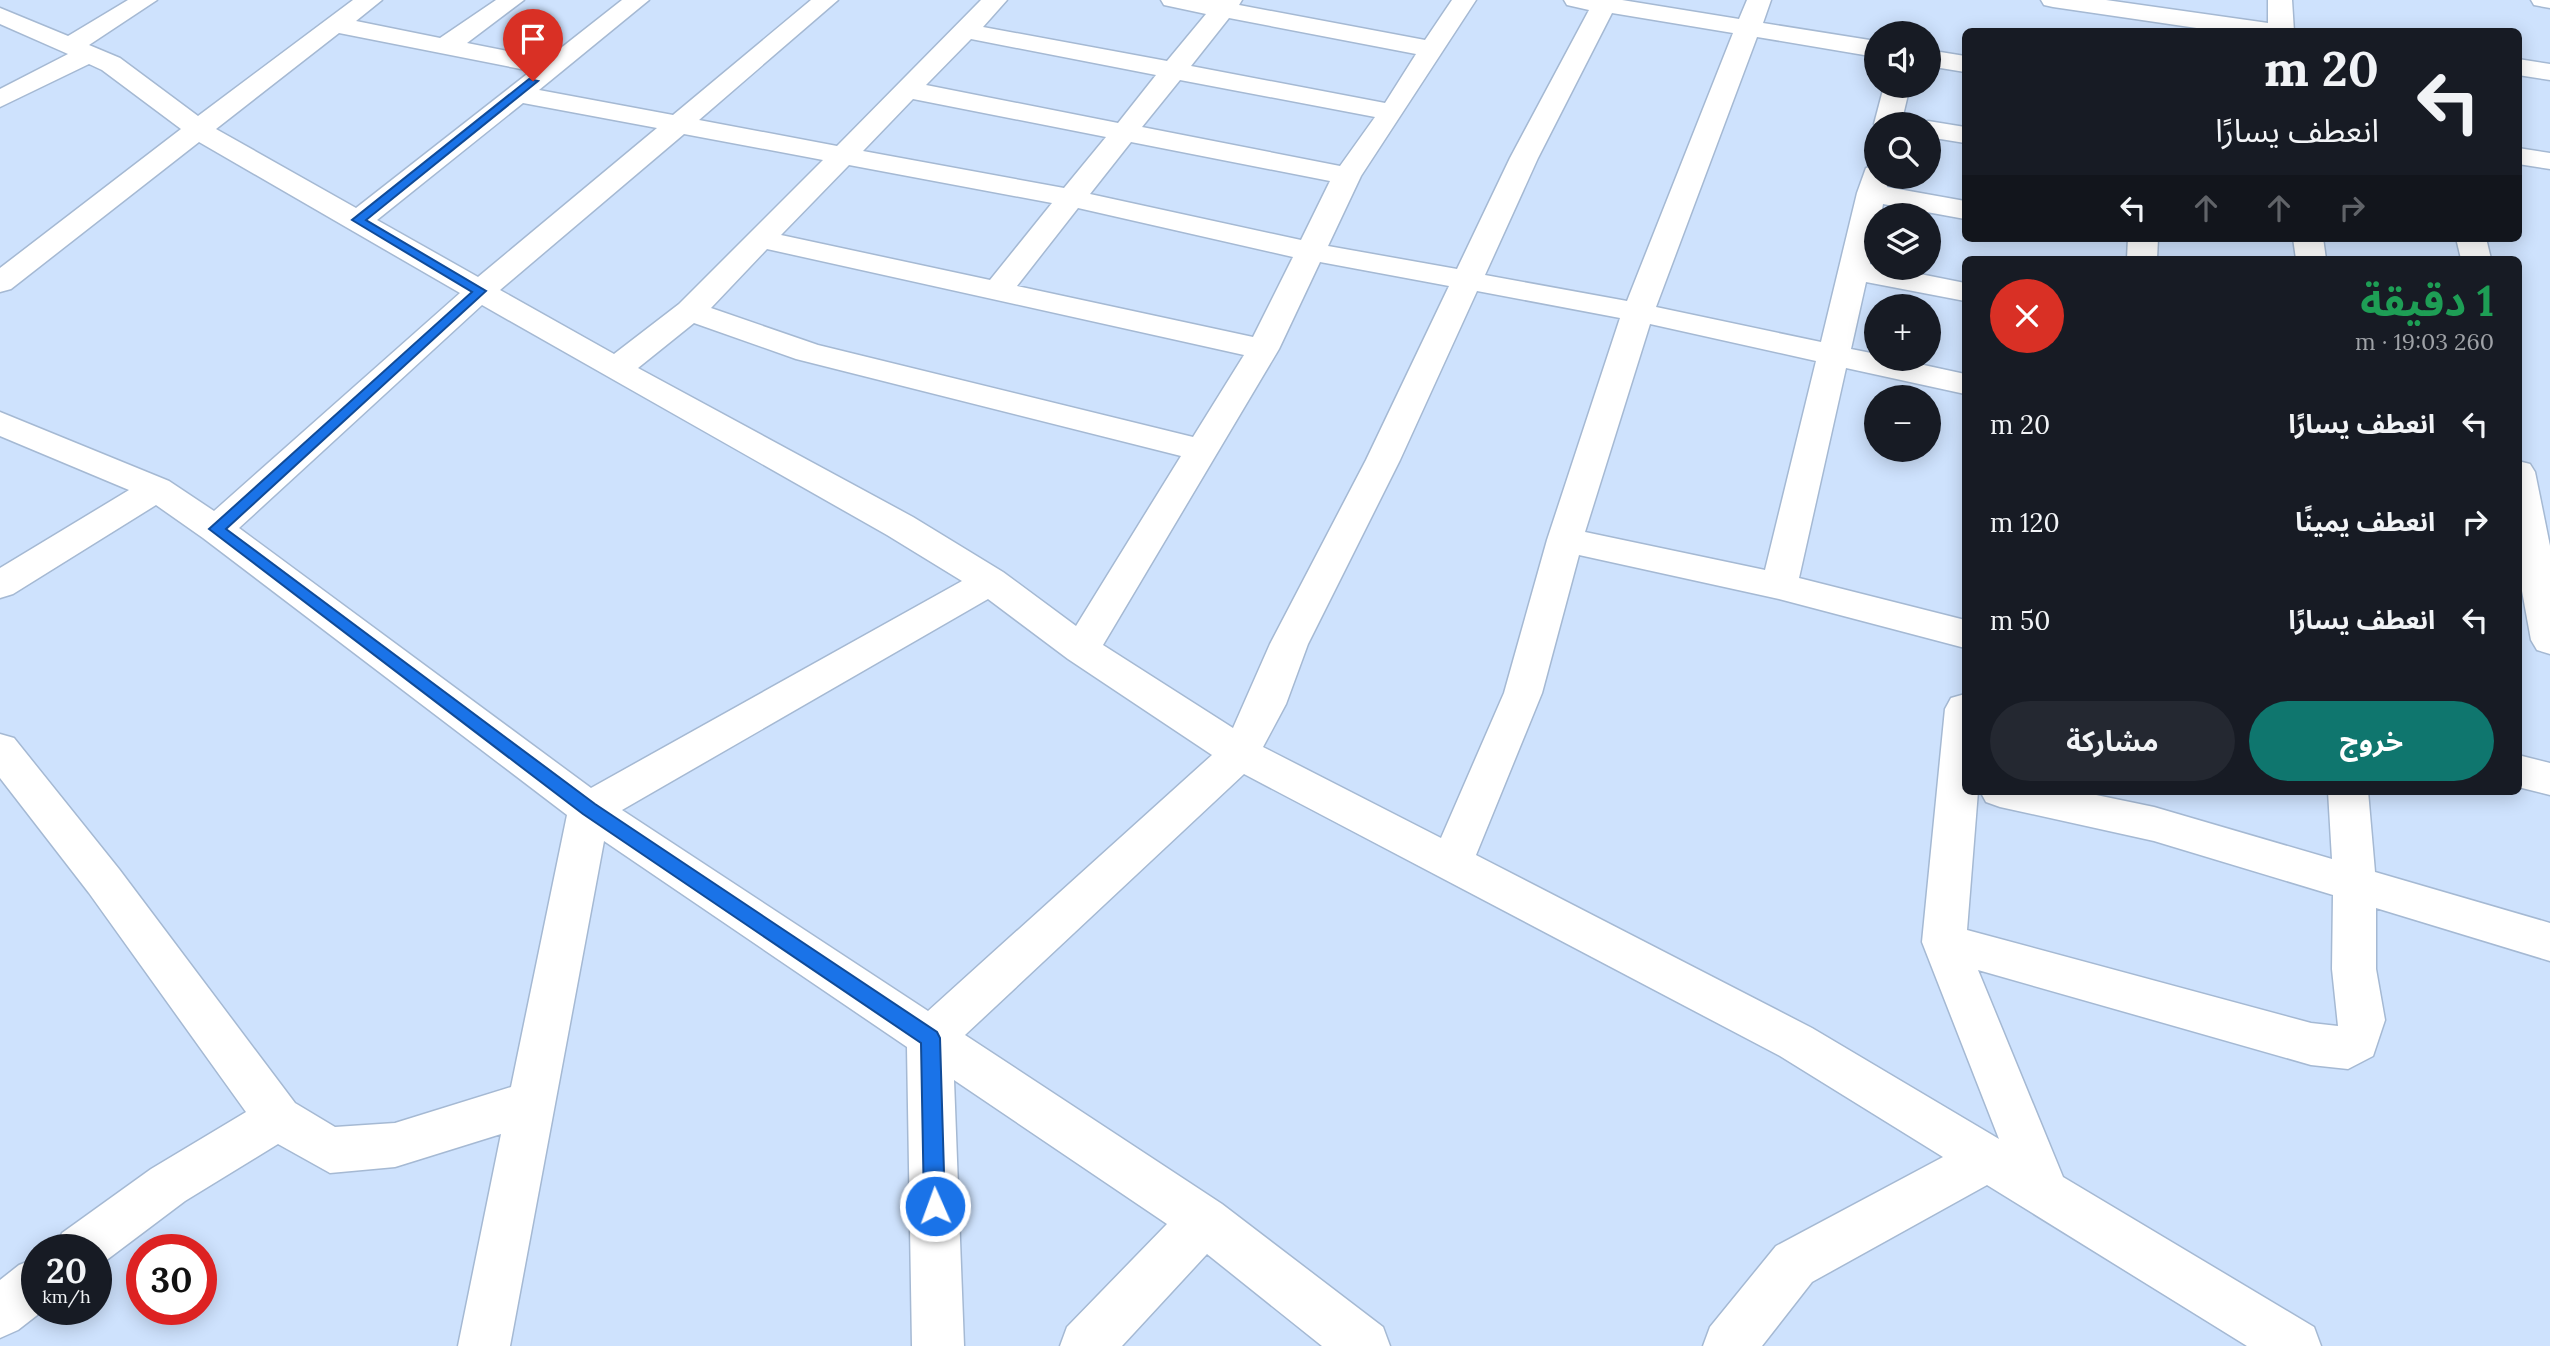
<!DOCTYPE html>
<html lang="ar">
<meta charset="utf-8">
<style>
:root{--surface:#171b24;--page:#242831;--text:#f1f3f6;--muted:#9ea1a6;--accent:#0f766e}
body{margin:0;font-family:Lora,"Noto Sans Arabic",serif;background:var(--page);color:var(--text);direction:rtl;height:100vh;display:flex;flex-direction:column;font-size:26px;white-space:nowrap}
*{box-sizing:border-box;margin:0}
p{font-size:23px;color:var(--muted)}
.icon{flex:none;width:38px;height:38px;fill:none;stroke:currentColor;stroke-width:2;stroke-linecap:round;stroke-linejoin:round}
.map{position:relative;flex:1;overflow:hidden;direction:ltr}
.drawer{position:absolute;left:1962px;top:256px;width:560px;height:539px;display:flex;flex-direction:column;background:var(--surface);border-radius:10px;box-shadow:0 4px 18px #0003;direction:rtl}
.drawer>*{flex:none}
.guide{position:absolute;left:1962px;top:28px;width:560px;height:214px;border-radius:10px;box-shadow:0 4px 18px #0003;direction:rtl;background:#171b24;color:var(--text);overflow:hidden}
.buttons{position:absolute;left:1864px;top:21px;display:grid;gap:14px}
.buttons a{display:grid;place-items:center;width:77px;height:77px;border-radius:50%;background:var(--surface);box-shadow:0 4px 18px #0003;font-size:35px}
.speed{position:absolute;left:21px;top:1234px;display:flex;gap:14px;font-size:35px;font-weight:700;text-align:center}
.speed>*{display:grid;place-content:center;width:91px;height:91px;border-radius:50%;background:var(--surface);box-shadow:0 4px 18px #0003;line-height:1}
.speed small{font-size:18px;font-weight:400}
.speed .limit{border:10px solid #d22;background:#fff;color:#111}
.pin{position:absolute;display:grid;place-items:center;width:60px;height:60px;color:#fff;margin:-72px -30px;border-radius:50% 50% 50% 0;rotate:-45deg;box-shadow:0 0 7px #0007}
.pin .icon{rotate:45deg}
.me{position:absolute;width:77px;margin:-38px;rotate:358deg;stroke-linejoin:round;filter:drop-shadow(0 0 5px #0008)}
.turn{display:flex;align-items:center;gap:24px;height:147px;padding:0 28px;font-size:32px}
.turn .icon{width:91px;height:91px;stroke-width:2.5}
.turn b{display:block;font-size:49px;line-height:60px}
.lanes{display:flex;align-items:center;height:66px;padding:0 28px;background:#0003;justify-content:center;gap:35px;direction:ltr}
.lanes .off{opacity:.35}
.round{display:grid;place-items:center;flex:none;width:74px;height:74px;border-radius:37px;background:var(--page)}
.headline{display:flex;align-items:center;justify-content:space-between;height:119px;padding:0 28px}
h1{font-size:42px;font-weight:700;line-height:52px;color:#1e9e55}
.primary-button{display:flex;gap:14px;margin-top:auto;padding:14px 28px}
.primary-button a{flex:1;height:80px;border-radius:42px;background:var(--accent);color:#fff;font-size:28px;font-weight:700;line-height:80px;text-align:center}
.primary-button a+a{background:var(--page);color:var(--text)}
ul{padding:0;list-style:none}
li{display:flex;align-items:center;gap:21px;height:98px;padding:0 28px}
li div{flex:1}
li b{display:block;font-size:26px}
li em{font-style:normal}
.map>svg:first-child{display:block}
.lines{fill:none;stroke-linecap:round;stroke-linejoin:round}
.minor-casing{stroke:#a5b9d3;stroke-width:3}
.minor{fill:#fff;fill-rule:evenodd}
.route{fill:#1a73e8;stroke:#114b97;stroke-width:2}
</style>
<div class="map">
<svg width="2550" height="1346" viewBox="0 0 2550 1346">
<rect width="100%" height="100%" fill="#cee2fd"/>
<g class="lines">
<g class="minor-casing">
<g id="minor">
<path d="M128,0H157L89,45L120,58L198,116L353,0H382L356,21L440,38L496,0H524L467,43L547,59L622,0H649L539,90L673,115L811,0H838L699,120L837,146L981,0H1007L983,27L1167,61L1206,14L1164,5L1161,0H1242L1239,5L1425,40L1452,0H1476L1361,176L1328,246L1457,269L1510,158L1589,10L1567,5L1564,0H1622L1739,19L1747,0H1771L1763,23L1876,41V57L1757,37L1656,307L1821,342L1857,193L1866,168L1876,166V177H1890L1887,187L1965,201V219L1883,204L1881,215H1876V237L1870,264L1965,283V301L1866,282L1851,349L1876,354V359H1896L1965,374V394L1846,368L1799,578L1965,620V648L1779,599L1579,555L1542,693L1476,855L1812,1028L1999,1139L1922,942L1945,709L1951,698L1965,694V791H1978L1967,930L2311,1023L2338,1026L2332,969L2333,895L2154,841L2000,807L1986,802L1980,791H2077L2154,807L2332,859L2328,791H2368L2375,872L2550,923V961L2376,908V969L2385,1020L2373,1056L2348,1069L2311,1065L1978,970L2063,1177L2314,1327L2321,1346H2247L1987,1185L1812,1282L1762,1346H1703L1710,1327L1776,1246L1943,1157L1780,1056L1244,774L965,1035L1222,1204L1383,1327L1390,1346H1322L1207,1254L1122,1346H1060L1067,1327L1167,1224L954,1080L964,1346H912L907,1047L604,841L510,1346H458L501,1134L395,1167L330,1173L278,1144L185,1201L96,1268V1250H55L62,1233L151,1169L246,1112L89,893L0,778V734L14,738L119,869L295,1103L335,1127L395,1123L511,1087L567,815L203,538L156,505L13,594L0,598V568L129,490L0,436V412L169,481L214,511L460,293L199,142L11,289L0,292V268L181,129L102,70L89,64L0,107V89L68,54L0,24V8L68,36ZM1612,13L1733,33L1627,301L1485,275L1538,158ZM1229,18L1416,54L1385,103L1191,66ZM339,33L531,71L356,208L216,129ZM971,39L1156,75L1118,123L926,85ZM1180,80L1375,117L1340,166L1142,127ZM913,99L1106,137L1064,188L863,151ZM523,103L657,128L478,277L377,220ZM684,134L823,160L679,304L614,354L500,290ZM1131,142L1330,181L1301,240L1090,194ZM849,165L1052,203L990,280L781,235ZM1078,208L1293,257L1253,337L1017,286ZM767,249L1244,355L1193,437L818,345L711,308ZM1320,262L1449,286L1366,460L1270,644L1233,728L1103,645L1279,349ZM1477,291L1620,318L1547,540L1504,693L1441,838L1263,747L1286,704L1308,644L1400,460ZM482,305L887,535L962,581L591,788L239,528ZM694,323L796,359L1181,456L1076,626L1003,572L913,517L638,368ZM1650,324L1816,361L1765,570L1585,532ZM988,599L1068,659L1212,755L928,1011L622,810Z"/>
<path d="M2041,0H2106L2268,23V0H2292L2294,32H2224L2053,7L2044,5Z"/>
<path d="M2531,0H2550V8L2534,5Z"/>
<path d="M1928,50L1965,56V72L1928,66Z"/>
<path d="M2518,59L2550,64V80L2518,75Z"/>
<path d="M1884,86H1910L1901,124H1874Z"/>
<path d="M1928,121L1965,127V143L1928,137V124H1918Z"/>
<path d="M2518,148L2550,153V169L2518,164Z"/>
<path d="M2128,238H2158L2157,259H2127Z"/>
<path d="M2293,238H2323L2326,259H2296Z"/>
<path d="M2456,238H2486L2491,259H2461Z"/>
<path d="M2518,461L2530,464L2535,472L2550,546V654L2537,650L2531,640L2518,569Z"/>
<path d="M2518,755L2550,763V795L2518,787Z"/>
<path d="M37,1258V1309H45L18,1330L0,1338V1280L19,1265Z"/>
</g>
</g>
<use href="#minor" class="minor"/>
</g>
<path class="route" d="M529,79L538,81L366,220L486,291L226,529L595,804L937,1032L940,1038L945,1206L942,1213L935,1216L927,1213L924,1206L921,1043L583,814L209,529L472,292L352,220Z"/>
</svg>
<div class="buttons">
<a><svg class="icon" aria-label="sound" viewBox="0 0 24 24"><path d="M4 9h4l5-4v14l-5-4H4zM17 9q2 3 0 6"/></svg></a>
<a><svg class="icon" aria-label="search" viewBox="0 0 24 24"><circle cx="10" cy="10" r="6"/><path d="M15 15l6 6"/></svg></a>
<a><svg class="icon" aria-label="layers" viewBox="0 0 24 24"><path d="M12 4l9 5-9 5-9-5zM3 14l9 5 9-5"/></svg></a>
<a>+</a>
<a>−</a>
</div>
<div class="speed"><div>20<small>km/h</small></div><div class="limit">30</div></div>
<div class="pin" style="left:533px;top:81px;background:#d93025"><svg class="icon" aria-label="arrive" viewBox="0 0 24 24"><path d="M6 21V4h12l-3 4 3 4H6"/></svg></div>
<svg class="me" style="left:935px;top:1206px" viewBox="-20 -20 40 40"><circle r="17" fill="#1a73e8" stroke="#fff" stroke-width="3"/><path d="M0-11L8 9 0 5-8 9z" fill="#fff"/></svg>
<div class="guide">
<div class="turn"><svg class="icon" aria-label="left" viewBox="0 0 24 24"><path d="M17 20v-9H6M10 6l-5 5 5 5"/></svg><div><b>20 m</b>انعطف يسارًا</div></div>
<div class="lanes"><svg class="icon" aria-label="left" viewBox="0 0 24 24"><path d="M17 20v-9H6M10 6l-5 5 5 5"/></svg><svg class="icon off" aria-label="ahead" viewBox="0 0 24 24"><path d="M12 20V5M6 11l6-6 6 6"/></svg><svg class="icon off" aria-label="ahead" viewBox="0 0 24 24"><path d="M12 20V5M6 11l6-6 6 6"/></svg><svg class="icon off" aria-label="right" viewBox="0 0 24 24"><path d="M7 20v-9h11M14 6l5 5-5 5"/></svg></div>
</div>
<section class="drawer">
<div class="headline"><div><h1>1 دقيقة</h1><p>260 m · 19:03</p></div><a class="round" style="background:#d93025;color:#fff"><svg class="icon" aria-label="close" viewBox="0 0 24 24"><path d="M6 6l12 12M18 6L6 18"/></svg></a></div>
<ul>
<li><svg class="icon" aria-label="left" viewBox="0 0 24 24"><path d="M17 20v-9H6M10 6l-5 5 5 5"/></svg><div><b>انعطف يسارًا</b></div><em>20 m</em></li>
<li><svg class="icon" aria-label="right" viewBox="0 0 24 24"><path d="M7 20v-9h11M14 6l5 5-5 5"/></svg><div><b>انعطف يمينًا</b></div><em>120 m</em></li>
<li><svg class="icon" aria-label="left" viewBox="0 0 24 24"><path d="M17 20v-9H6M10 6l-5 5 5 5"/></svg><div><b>انعطف يسارًا</b></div><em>50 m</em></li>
</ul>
<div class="primary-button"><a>خروج</a><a>مشاركة</a></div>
</section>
</div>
